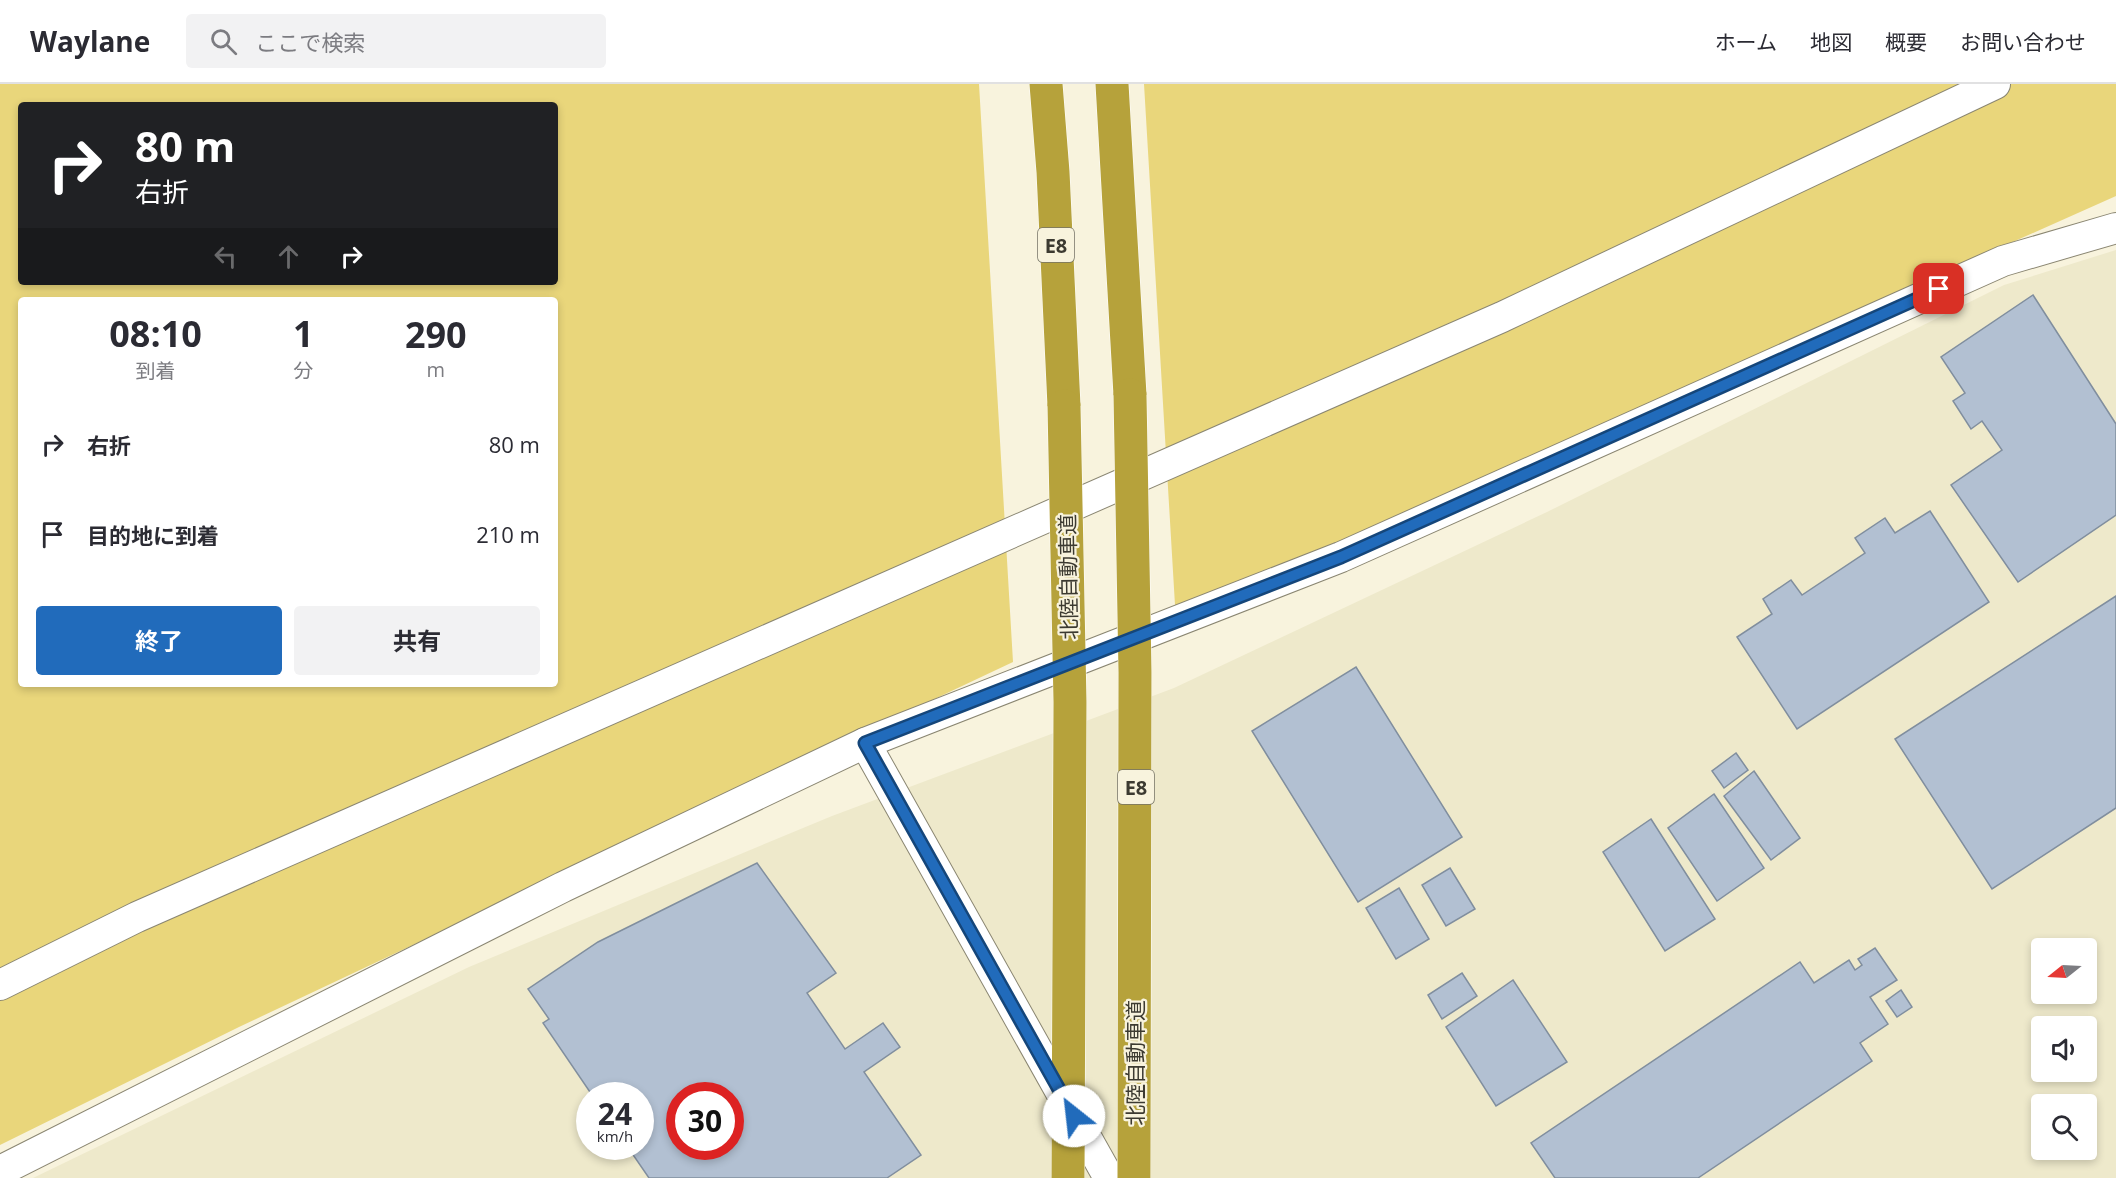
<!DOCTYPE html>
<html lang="ja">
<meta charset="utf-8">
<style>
:root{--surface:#fff;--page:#f2f2f3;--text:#2b2b33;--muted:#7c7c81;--line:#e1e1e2;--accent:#216bbb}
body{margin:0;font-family:"Open Sans","Noto Sans JP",sans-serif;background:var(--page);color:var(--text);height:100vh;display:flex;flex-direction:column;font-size:22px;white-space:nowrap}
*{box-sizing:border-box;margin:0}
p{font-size:20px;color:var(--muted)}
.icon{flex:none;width:33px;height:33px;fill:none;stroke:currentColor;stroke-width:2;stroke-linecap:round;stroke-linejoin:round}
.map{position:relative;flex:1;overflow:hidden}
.sheet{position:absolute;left:18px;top:213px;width:540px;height:390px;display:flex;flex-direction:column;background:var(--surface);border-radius:6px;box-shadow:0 3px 9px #0003}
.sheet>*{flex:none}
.hud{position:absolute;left:18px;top:18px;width:540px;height:183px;border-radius:6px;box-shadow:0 3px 9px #0003;background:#202124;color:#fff;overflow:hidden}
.needle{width:39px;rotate:252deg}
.fabs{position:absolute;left:2031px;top:854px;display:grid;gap:12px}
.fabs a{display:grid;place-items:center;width:66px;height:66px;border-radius:6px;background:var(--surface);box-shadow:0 3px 9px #0003;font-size:30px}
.speed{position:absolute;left:576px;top:998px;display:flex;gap:12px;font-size:30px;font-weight:700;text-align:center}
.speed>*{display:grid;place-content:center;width:78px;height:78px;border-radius:50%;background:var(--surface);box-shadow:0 3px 9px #0003;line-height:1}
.speed small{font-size:15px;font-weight:400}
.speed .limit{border:9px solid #d22;background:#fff;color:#111}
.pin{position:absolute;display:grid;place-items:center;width:51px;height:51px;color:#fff;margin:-26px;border-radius:12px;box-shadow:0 3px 9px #0006}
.me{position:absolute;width:66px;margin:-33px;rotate:331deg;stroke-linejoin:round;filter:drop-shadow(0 0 4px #0008)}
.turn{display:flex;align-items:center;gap:21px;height:126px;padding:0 18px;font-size:27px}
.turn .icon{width:78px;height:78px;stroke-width:2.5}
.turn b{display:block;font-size:42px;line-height:51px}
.lanes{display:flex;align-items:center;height:57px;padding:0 18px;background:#0003;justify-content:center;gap:30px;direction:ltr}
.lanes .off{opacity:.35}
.eta{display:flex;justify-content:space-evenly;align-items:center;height:102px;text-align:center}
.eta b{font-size:36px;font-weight:700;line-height:42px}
.button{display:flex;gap:12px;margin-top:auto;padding:12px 18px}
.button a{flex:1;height:69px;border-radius:6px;background:var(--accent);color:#fff;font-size:24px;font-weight:700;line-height:69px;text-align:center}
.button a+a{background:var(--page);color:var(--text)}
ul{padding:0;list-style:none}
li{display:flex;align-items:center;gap:18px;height:90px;padding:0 18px}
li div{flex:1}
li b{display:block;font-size:22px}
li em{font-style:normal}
header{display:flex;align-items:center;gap:36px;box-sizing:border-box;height:84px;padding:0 30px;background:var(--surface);border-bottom:2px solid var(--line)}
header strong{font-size:28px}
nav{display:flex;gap:33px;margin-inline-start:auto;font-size:21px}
.search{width:420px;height:54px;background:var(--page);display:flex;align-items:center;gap:15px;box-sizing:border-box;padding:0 21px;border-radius:6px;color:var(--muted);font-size:22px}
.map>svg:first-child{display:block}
.built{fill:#eee9cb;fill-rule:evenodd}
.green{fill:#e9d67b;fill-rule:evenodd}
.building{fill:#b2c0d2;stroke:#808e9e;stroke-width:1.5;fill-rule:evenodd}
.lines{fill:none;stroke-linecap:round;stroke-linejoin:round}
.street-casing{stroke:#8a8672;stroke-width:32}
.highway-casing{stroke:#fff;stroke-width:34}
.street{stroke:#fff;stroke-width:30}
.highway{stroke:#b6a23b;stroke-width:33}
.highway-bridge-casing{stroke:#fff;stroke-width:34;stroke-linecap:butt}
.highway-bridge{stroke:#b6a23b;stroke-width:33}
.route-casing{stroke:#15467a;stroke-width:15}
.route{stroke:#216bbb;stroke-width:10}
.labels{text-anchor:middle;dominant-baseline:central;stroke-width:4.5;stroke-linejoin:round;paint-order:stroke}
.shield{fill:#f8f3dd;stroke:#747265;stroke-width:1.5}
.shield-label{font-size:20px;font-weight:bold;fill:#3c3a31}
.street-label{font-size:21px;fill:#3c3a31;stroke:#f8f3dd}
</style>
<header>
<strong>Waylane</strong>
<div class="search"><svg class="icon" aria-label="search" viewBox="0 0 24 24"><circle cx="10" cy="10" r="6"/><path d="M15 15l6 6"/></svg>ここで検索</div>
<nav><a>ホーム</a><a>地図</a><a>概要</a><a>お問い合わせ</a></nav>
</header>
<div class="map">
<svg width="2116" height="1094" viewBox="0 0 2116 1094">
<rect width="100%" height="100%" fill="#f8f3dd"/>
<path class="built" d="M2116,166V1094H33L469,883L832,732L1174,604L1547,428L2004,201ZM2042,864H2086V909H2042ZM2042,942H2086V987H2042ZM590,1011H640V1062H590ZM680,1011H730V1062H680ZM2042,1020H2086V1065H2042Z"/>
<g class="green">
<path d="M0,0H979L1013,578L239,943L0,1061ZM21,21H555V198H21ZM21,216H555V600H21Z"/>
<path d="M1144,0H2116V112L1676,308L1176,538Z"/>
</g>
<g class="building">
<path d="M2033,211L2116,340V431L2018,498L1951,401L2002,366L1982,337L1971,345L1953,317L1965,309L1941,273Z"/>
<path d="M1930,427L1989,518L1797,645L1737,553L1772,530L1763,515L1791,496L1802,511L1865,469L1855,454L1885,434L1895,449Z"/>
<path d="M2116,512V724L1992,805L1895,655Z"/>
<path d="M1356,583L1462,753L1358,818L1252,647Z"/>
<path d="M1736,669L1748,686L1724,704L1712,687Z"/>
<path d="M1754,687L1800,754L1771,776L1724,712Z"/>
<path d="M1714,710L1764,784L1717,817L1668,744Z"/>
<path d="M1651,735L1715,835L1665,867L1603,768Z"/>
<path d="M757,779L836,889L807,909L845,965L883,939L900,963L864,988L921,1071L887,1094H649L627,1062H640V1011H592L543,939L549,935L528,905L598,858ZM680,1011H730V1062H680Z"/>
<path d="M1450,784L1475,825L1446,842L1422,801Z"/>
<path d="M1399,804L1429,855L1396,875L1366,824Z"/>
<path d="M1875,864L1897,896L1870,913L1888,940L1860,959L1872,977L1698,1094H1555L1531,1059L1800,878L1814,899L1849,876L1855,886L1862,881L1858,875Z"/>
<path d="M1462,889L1477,912L1442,935L1428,911Z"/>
<path d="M1513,896L1567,978L1496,1022L1446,943Z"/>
<path d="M1901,906L1912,923L1897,933L1886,917Z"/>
</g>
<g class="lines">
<g class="street-casing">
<g id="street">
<path d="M865,659L1109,1094"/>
<path d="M0,901L137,833L1502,233L1995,0"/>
<path d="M0,1087L563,803L865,659L1341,473L2003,177L2116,144"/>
</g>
</g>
<g class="highway-casing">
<g id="highway">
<path d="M1046,0L1053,88L1064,322"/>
<path d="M1112,0L1130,311"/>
</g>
</g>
<use href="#street" class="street"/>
<use href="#highway" class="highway"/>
<g class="highway-bridge-casing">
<g id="highway-bridge">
<path d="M1130,311L1135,588L1134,1094"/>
<path d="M1064,322L1070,618L1068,1094"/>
</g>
</g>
<use href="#highway-bridge" class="highway-bridge"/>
</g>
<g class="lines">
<g class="route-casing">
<path id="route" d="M1074,1032L865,659L1341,473L1939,205"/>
</g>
<use href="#route" class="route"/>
</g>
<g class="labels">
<g class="shield">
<rect x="1038" y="144" width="36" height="34" rx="4.5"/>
<rect x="1118" y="686" width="36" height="34" rx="4.5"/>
</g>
<g class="shield-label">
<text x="1056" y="161">E8</text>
<text x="1136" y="703">E8</text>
</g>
<g class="street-label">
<text transform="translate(1068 493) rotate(-91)">北陸自動車道</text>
<text transform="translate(1135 979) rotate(-90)">北陸自動車道</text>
</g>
</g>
</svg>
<div class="fabs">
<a><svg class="needle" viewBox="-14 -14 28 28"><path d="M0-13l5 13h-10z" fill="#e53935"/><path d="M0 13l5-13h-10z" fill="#7c7c81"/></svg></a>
<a><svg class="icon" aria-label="sound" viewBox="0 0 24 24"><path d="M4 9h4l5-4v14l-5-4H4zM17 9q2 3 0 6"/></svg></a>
<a><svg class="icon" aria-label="search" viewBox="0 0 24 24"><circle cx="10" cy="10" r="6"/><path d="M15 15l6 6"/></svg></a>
</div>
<div class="speed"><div>24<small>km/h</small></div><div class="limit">30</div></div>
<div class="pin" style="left:1939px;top:205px;background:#d93025"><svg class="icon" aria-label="arrive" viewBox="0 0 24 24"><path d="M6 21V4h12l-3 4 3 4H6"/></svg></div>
<svg class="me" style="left:1074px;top:1032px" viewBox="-20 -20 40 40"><circle r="19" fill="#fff"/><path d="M0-13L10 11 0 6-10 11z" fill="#216bbb"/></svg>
<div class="hud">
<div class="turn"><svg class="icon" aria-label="right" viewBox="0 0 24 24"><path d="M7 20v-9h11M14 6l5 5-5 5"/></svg><div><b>80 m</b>右折</div></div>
<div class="lanes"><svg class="icon off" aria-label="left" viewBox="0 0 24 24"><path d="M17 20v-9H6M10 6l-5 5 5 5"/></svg><svg class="icon off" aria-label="ahead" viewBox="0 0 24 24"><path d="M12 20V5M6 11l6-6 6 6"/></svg><svg class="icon" aria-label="right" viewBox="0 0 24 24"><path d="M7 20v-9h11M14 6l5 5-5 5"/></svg></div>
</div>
<section class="sheet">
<div class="eta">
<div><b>08:10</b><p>到着</p></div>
<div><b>1</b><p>分</p></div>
<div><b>290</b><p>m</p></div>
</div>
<ul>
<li><svg class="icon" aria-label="right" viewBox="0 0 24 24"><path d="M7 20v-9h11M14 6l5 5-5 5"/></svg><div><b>右折</b></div><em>80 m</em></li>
<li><svg class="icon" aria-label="arrive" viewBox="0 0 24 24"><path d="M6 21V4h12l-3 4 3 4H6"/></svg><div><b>目的地に到着</b></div><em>210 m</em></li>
</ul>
<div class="button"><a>終了</a><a>共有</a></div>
</section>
</div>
